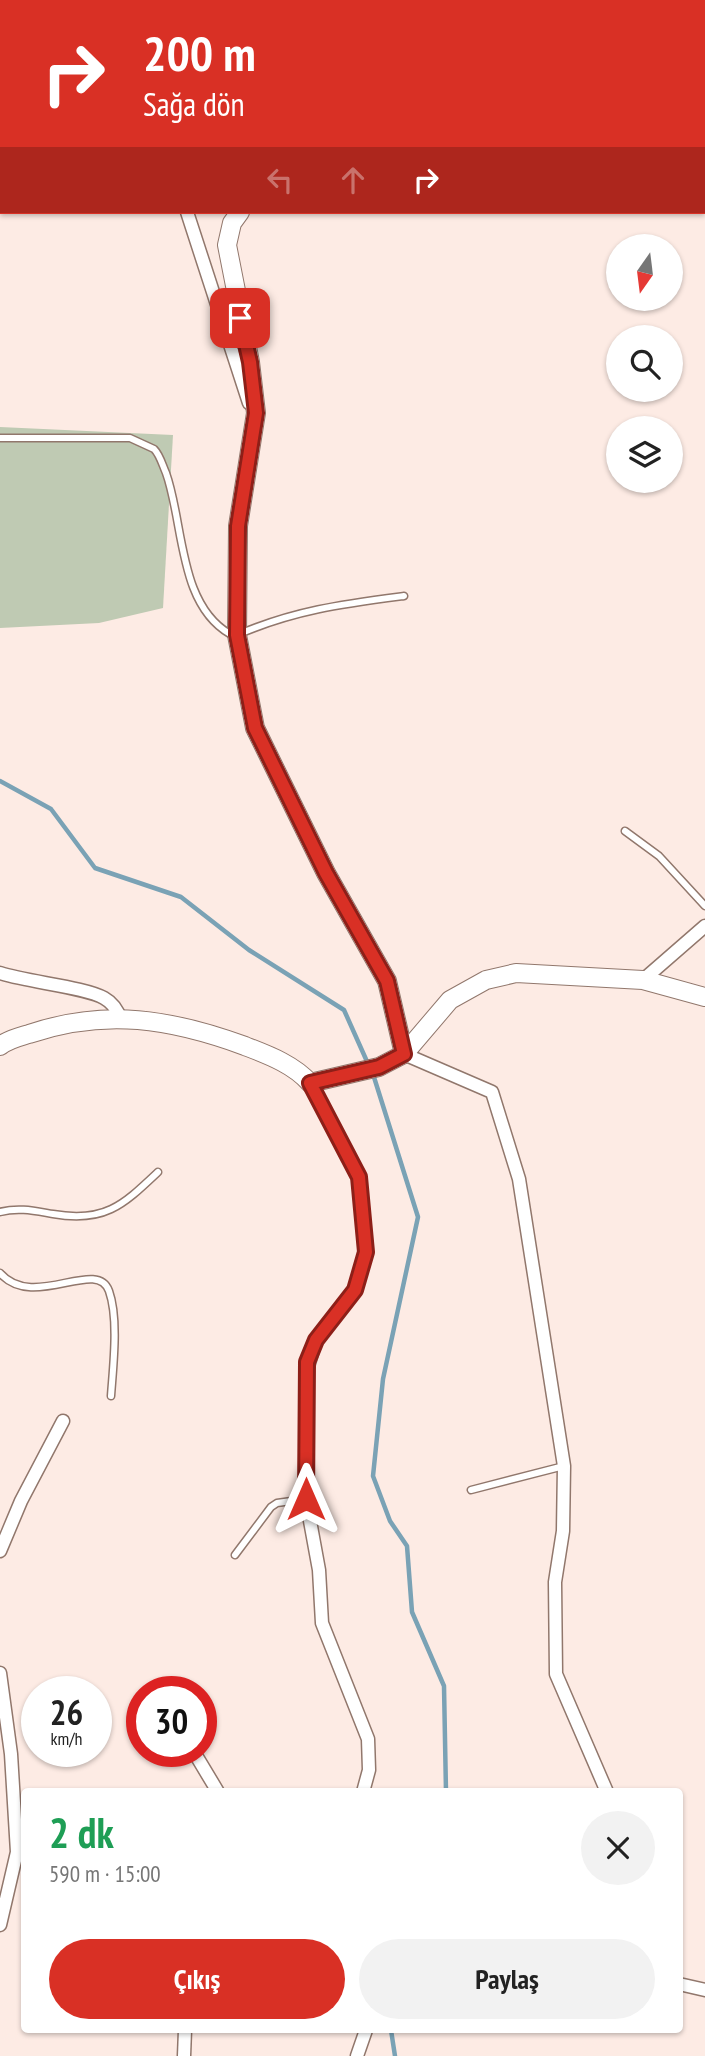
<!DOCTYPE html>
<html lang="tr">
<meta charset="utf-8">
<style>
:root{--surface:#fff;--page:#f2f2f2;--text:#222;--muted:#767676;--accent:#d93025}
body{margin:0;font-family:"PT Sans Narrow",sans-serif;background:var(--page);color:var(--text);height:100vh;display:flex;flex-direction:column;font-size:26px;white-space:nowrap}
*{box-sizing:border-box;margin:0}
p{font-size:23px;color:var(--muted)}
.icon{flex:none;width:38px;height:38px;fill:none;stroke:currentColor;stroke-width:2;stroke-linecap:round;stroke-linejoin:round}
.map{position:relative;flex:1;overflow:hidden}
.drawer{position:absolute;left:21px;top:1788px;width:662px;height:245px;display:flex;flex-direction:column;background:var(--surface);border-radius:7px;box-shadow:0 2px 5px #0004}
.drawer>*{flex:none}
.hud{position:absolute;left:0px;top:0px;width:705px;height:214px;box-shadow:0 2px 5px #0004;background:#d93025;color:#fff;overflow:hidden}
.needle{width:46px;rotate:194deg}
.fabs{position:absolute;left:606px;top:234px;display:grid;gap:14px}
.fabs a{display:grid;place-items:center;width:77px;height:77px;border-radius:50%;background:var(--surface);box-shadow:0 2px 5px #0004;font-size:35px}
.speed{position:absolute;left:21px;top:1676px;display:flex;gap:14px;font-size:35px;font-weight:700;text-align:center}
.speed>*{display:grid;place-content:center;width:91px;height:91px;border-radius:50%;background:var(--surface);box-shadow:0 2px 5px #0004;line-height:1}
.speed small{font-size:18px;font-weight:400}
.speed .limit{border:10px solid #d22;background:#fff;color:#111}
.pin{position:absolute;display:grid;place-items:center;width:60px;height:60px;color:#fff;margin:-30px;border-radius:14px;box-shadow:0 4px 10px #0006}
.me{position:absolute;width:77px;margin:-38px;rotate:0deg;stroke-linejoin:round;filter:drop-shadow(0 0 5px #0008)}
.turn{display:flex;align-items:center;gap:24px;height:147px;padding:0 28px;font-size:32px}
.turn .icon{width:91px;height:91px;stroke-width:2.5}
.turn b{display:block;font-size:49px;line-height:60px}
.lanes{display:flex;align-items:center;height:66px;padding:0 28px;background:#0003;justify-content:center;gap:35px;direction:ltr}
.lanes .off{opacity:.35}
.round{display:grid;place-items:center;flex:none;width:74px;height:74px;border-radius:37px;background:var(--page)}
.summary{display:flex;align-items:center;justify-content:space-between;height:119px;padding:0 28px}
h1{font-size:42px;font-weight:700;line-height:52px;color:#1e9e55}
.cta{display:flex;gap:14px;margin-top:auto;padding:14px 28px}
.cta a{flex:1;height:80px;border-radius:42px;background:var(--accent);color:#fff;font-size:28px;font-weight:700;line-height:80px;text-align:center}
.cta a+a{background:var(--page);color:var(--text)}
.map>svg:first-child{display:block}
.green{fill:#bfcab3}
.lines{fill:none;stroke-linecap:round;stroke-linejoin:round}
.stream{stroke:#7aa2b5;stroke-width:4.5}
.lane-casing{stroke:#91776c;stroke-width:9}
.street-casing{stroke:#91776c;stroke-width:15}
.secondary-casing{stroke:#91776c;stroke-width:20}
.lane{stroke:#fff;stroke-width:6}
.street{stroke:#fff;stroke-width:12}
.secondary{stroke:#fff;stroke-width:18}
.route-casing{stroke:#8d1f18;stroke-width:18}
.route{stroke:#d93025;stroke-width:12}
</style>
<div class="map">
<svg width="705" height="2056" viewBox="0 0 705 2056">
<rect width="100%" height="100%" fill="#fdebe4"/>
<path class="green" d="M0,427L173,435L163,608L99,623L0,628Z"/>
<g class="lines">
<g class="stream">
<path d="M0,781L51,809L95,868L181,897L249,950L344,1010L369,1066"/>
<path d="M373,1074L418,1217L383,1379L373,1476L390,1521L407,1546L412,1612L444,1686L446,1792"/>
<path d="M391,2030L395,2056"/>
</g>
<g class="lane-casing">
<g id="lane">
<path d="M131,0V2"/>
<path d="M213,2V0"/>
<path d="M0,438H130L154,449C160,455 162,464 166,473C184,523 178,604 230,634L237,635C295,610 343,604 404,596"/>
<path d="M625,831L659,856L705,906"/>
<path d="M0,1212C19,1207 35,1211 53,1214C105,1223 123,1205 158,1172"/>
<path d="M0,1273C33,1311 97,1257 109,1291C119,1319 113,1367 111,1396"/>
<path d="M471,1490L564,1466"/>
<path d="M235,1555L271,1507L277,1503L306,1499"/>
</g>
</g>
<g class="street-casing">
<g id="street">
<path d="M332,2L333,0"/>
<path d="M0,46H2"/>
<path d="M187,212L249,403"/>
<path d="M0,973C27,982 85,987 104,998C113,1003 118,1011 121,1020"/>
<path d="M643,980L705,926"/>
<path d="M404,1054L492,1092L519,1179L564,1466L563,1531L555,1582L556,1674L607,1792"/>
<path d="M310,1083L359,1177L366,1252L355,1290L316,1340L306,1373V1499L319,1570L322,1623L368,1739L369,1770L363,1792"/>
<path d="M0,1551L21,1501L63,1421"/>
<path d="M0,1673L11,1754L17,1852L0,1925"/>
<path d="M194,1752L218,1792"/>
<path d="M679,1984L705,1990"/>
<path d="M184,2056L185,2030"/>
<path d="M357,2056L366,2030"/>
</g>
</g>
<g class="secondary-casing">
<g id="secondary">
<path d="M704,151L705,150"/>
<path d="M240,212L232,223L227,245L250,362L256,413L238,526L237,635L255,728L326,873L387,981L404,1054"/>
<path d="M0,1046C9,1039 19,1037 29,1034C106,1008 171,1019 245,1046C268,1055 293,1064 310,1083L379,1067L404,1054L450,1000L486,980L516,973L643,980L705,997"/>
</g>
</g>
<use href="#lane" class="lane"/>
<use href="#street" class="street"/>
<use href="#secondary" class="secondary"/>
</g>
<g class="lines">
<g class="route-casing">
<path id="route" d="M240,318L250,362L256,413L238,526L237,635L255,728L326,873L387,981L404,1054L379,1067L310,1083L359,1177L366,1252L355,1290L316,1340L307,1362L306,1499"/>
</g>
<use href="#route" class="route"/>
</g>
</svg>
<div class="fabs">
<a><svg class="needle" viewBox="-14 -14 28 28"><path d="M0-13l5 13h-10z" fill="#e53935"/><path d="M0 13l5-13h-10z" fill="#767676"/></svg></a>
<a><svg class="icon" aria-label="search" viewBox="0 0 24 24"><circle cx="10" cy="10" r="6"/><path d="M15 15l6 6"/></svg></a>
<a><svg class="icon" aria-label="layers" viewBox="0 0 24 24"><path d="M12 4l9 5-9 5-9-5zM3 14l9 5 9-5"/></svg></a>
</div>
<div class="speed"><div>26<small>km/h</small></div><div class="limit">30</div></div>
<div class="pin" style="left:240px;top:318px;background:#d93025"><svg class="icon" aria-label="arrive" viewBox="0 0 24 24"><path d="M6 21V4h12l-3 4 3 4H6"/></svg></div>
<svg class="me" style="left:306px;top:1499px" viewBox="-20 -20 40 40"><path d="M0-17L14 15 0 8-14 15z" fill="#d93025" stroke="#fff" stroke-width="4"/></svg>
<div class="hud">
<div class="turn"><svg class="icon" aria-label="right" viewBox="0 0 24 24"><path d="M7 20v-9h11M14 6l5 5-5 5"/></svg><div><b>200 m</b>Sağa dön</div></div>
<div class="lanes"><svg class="icon off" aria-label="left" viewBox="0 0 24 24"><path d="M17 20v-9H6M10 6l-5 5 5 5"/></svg><svg class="icon off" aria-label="ahead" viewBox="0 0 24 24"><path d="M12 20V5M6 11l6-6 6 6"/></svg><svg class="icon" aria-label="right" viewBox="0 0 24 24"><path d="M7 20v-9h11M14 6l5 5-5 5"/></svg></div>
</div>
<section class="drawer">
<div class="summary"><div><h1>2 dk</h1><p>590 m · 15:00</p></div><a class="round"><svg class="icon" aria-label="close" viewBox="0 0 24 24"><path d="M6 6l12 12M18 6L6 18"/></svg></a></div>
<div class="cta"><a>Çıkış</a><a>Paylaş</a></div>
</section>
</div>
